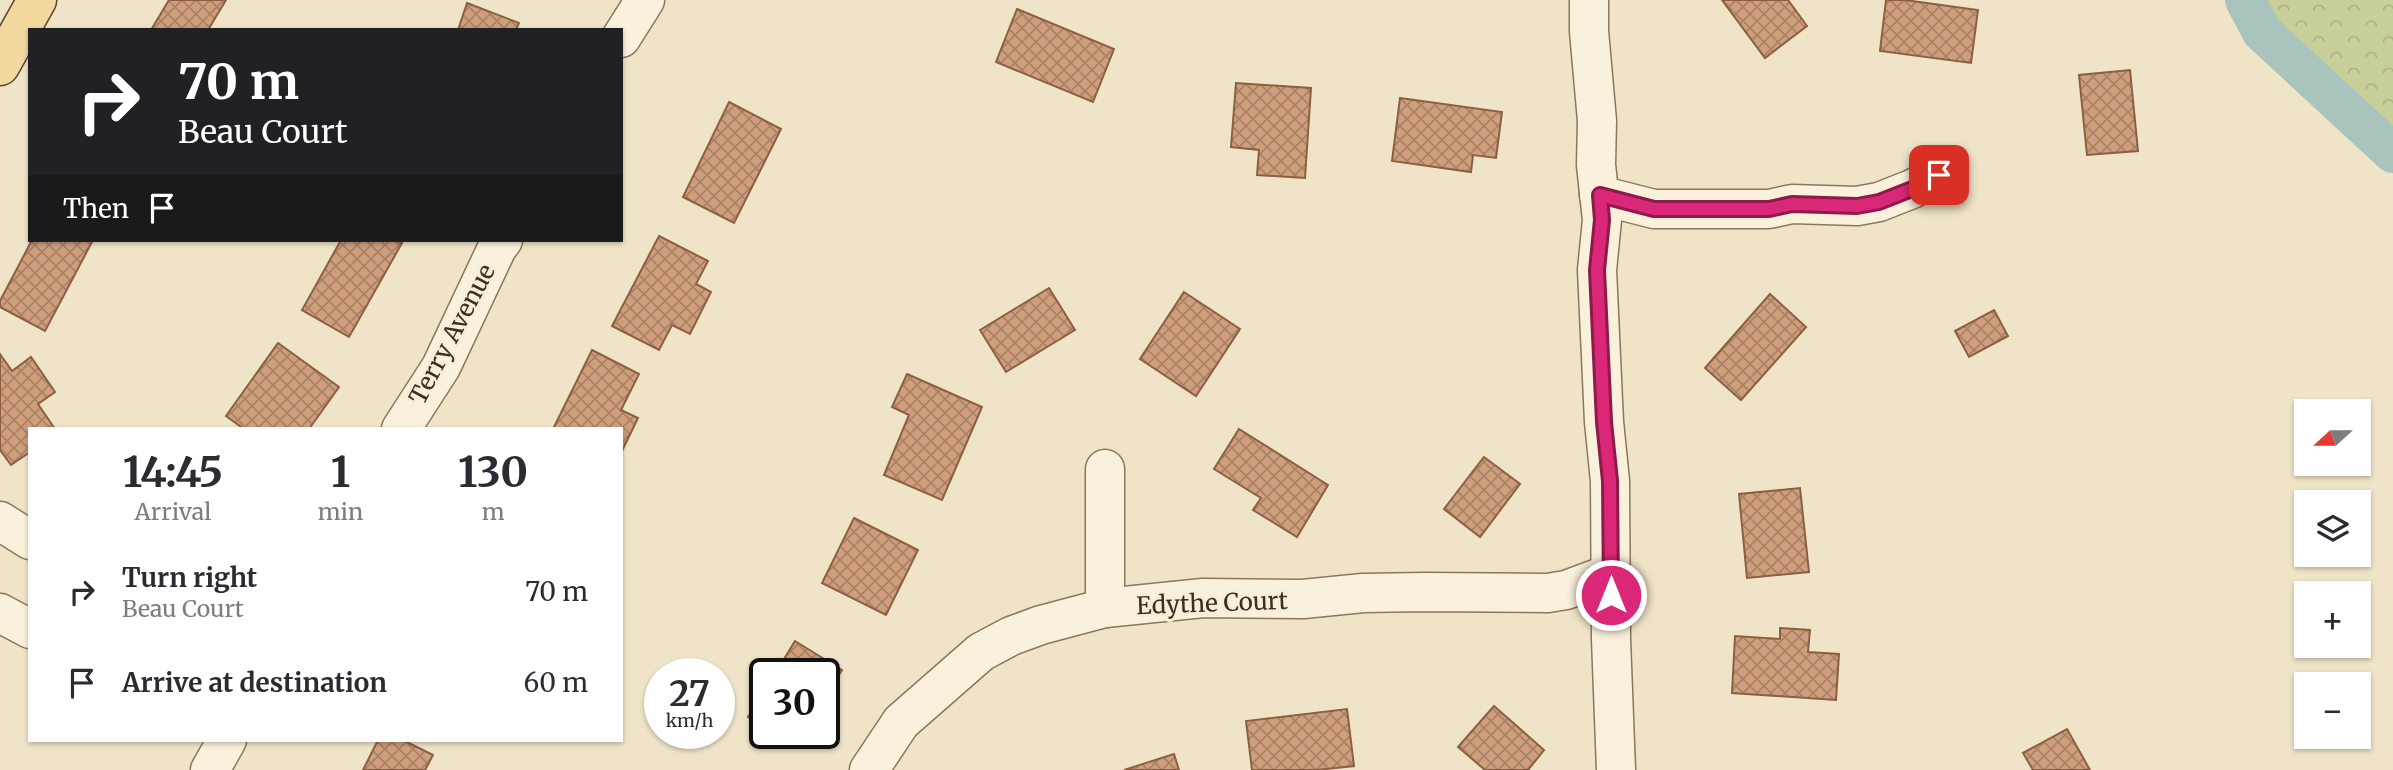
<!DOCTYPE html>
<meta charset="utf-8">
<style>
:root{--surface:#fff;--page:#f2f2f3;--text:#2b2b33;--muted:#7c7c81}
body{margin:0;font-family:Merriweather,serif;background:var(--page);color:var(--text);height:100vh;display:flex;flex-direction:column;font-size:26px;white-space:nowrap}
*{box-sizing:border-box;margin:0}
p{font-size:23px;color:var(--muted)}
.icon{flex:none;width:38px;height:38px;fill:none;stroke:currentColor;stroke-width:2;stroke-linecap:round;stroke-linejoin:round}
.map{position:relative;flex:1;overflow:hidden}
.panel{position:absolute;left:28px;top:427px;width:595px;height:315px;display:flex;flex-direction:column;background:var(--surface);border-radius:0px;box-shadow:0 2px 5px #0004}
.panel>*{flex:none}
.guide{position:absolute;left:28px;top:28px;width:595px;height:214px;border-radius:0px;box-shadow:0 2px 5px #0004;background:#202124;color:#fff;overflow:hidden}
.needle{width:46px;rotate:249deg}
.controls{position:absolute;left:2294px;top:399px;display:grid;gap:14px}
.controls a{display:grid;place-items:center;width:77px;height:77px;border-radius:0px;background:var(--surface);box-shadow:0 2px 5px #0004;font-size:35px}
.speed{position:absolute;left:644px;top:658px;display:flex;gap:14px;font-size:35px;font-weight:700;text-align:center}
.speed>*{display:grid;place-content:center;width:91px;height:91px;border-radius:50%;background:var(--surface);box-shadow:0 2px 5px #0004;line-height:1}
.speed small{font-size:18px;font-weight:400}
.speed .limit{border:4px solid #111;border-radius:10px;background:#fff;color:#111}
.pin{position:absolute;display:grid;place-items:center;width:60px;height:60px;color:#fff;margin:-30px;border-radius:14px;box-shadow:0 4px 10px #0006}
.me{position:absolute;width:77px;margin:-38px;rotate:0deg;stroke-linejoin:round;filter:drop-shadow(0 0 5px #0008)}
.turn{display:flex;align-items:center;gap:24px;height:147px;padding:0 35px;font-size:32px}
.turn .icon{width:91px;height:91px;stroke-width:2.5}
.turn b{display:block;font-size:49px;line-height:60px}
.then{display:flex;align-items:center;height:66px;padding:0 35px;background:#0003;gap:14px;font-size:26px}
.eta{display:flex;justify-content:space-evenly;align-items:center;height:119px;text-align:center}
.eta b{font-size:42px;font-weight:700;line-height:49px}
ul{padding:0;list-style:none}
li{display:flex;align-items:center;gap:21px;height:91px;padding:0 35px}
li div{flex:1}
li b{display:block;font-size:26px}
li em{font-style:normal}
.map>svg:first-child{display:block}
.park{fill:url(#park-crowns)}
.lines{fill:none;stroke-linecap:round;stroke-linejoin:round}
.canal{stroke:#a9c4bc;stroke-width:40}
.building{fill:url(#building-cross-hatch);stroke:#8d5f41;stroke-width:2}
.minor-casing{stroke:#8d765c;stroke-width:41}
.major-casing{stroke:#5b4430;stroke-width:41}
.minor{stroke:#faf1dc;stroke-width:38}
.major{stroke:#f3d9a0;stroke-width:38}
.route-casing{stroke:#8e194d;stroke-width:18}
.route{stroke:#db2777;stroke-width:12}
.labels{text-anchor:middle;dominant-baseline:central;stroke-width:6;stroke-linejoin:round;paint-order:stroke}
.street-label{font-size:24px;fill:#3d2e20;stroke:#f7eed8}
</style>
<div class="map">
<svg width="2393" height="770" viewBox="0 0 2393 770">
<defs>
<pattern id="park-crowns" width="20" height="18" patternUnits="userSpaceOnUse" patternTransform="scale(1.75)"><rect width="20" height="18" fill="#c9cf9b"/><path d="M2 6a3 3 0 1 1 6 0M12 15a3 3 0 1 1 6 0" fill="none" stroke="#aeb285"/></pattern>
<pattern id="building-cross-hatch" width="8" height="8" patternUnits="userSpaceOnUse" patternTransform="scale(1.75)"><rect width="8" height="8" fill="#cf9f7d"/><path d="M0 0l8 8M0 8l8-8" fill="none" stroke="#a98266"/></pattern>
</defs>
<rect width="100%" height="100%" fill="#f0e4c8"/>
<path class="park" d="M2245,0H2393V153L2262,32Z"/>
<g class="lines">
<path class="canal" d="M2245,0L2262,32L2393,153"/>
</g>
<g class="building">
<path d="M169,0H226L208,30H151Z"/>
<path d="M1722,0H1788L1807,26L1765,58Z"/>
<path d="M1886,0H1905L1978,10L1971,63L1880,51Z"/>
<path d="M467,3L519,23L516,30H458Z"/>
<path d="M1017,9L1114,49L1093,102L996,62Z"/>
<path d="M2130,70L2138,151L2087,155L2079,75Z"/>
<path d="M1236,83L1311,88L1305,178L1257,175L1259,150L1231,147Z"/>
<path d="M1400,98L1502,112L1496,158L1473,155L1471,172L1392,161Z"/>
<path d="M729,102L781,129L734,223L683,197Z"/>
<path d="M659,236L708,261L696,284L711,292L690,334L672,325L659,350L612,326Z"/>
<path d="M32,240H93L45,331L0,307V301Z"/>
<path d="M341,240H396L402,243L349,337L302,310Z"/>
<path d="M1049,288L1075,330L1006,372L980,330Z"/>
<path d="M1184,292L1240,329L1196,396L1140,359Z"/>
<path d="M1770,294L1806,327L1741,400L1705,368Z"/>
<path d="M1994,310L2008,336L1969,357L1955,331Z"/>
<path d="M278,343L339,387L309,429H244L226,416Z"/>
<path d="M592,350L639,374L621,410L638,418L621,453V429H553Z"/>
<path d="M0,354L12,371L31,357L55,392L38,404L55,429H30V452L11,465L0,450Z"/>
<path d="M907,374L982,407L942,500L884,475L909,415L892,407Z"/>
<path d="M1239,429L1328,485L1297,537L1253,510L1261,498L1214,469Z"/>
<path d="M1484,457L1520,484L1480,537L1444,509Z"/>
<path d="M1800,488L1809,572L1747,578L1739,494Z"/>
<path d="M854,518L918,550L886,615L822,583Z"/>
<path d="M1780,628L1810,630L1808,652L1839,654L1836,700L1732,693L1735,636L1780,639Z"/>
<path d="M795,641L842,670L824,699V674H775Z"/>
<path d="M765,690V728L748,717Z"/>
<path d="M1494,706L1544,750L1528,770H1485L1458,747Z"/>
<path d="M1347,709L1354,766L1317,770H1252L1246,721Z"/>
<path d="M2067,729L2090,770H2033L2023,753Z"/>
<path d="M774,733H803L795,746Z"/>
<path d="M378,740H403L433,755L425,770H363Z"/>
<path d="M1174,754L1179,770H1124Z"/>
</g>
<g class="lines">
<g class="minor-casing">
<g id="minor">
<path d="M1589,0V31L1597,121L1596,165L1602,220L1597,270L1604,422L1610,481L1611,639L1616,770"/>
<path d="M621,38L645,0"/>
<path d="M1599,195L1654,209H1769L1792,204L1857,206L1879,202L1912,189L1939,175"/>
<path d="M401,429L441,367L497,248L503,240"/>
<path d="M1105,469V608"/>
<path d="M0,521L30,540"/>
<path d="M0,613L30,629"/>
<path d="M210,770L227,740"/>
<path d="M869,770L901,722L981,652L1011,636L1041,625L1105,608L1203,598L1303,599L1363,593L1425,592L1548,593L1566,590L1612,573"/>
</g>
</g>
<g class="major-casing">
<path id="major" d="M0,66L37,0"/>
</g>
<use href="#minor" class="minor"/>
<use href="#major" class="major"/>
</g>
<g class="lines">
<g class="route-casing">
<path id="route" d="M1611,595L1610,481L1604,422L1597,270L1602,220L1600,195L1654,209H1769L1792,204L1857,206L1879,202L1912,189L1939,175"/>
</g>
<use href="#route" class="route"/>
</g>
<g class="labels">
<g class="street-label">
<text transform="translate(452 334) rotate(-62)">Terry Avenue</text>
<text transform="translate(1212 603) rotate(-2)">Edythe Court</text>
</g>
</g>
</svg>
<div class="controls">
<a><svg class="needle" viewBox="-14 -14 28 28"><path d="M0-13l5 13h-10z" fill="#e53935"/><path d="M0 13l5-13h-10z" fill="#7c7c81"/></svg></a>
<a><svg class="icon" aria-label="layers" viewBox="0 0 24 24"><path d="M12 4l9 5-9 5-9-5zM3 14l9 5 9-5"/></svg></a>
<a>+</a>
<a>−</a>
</div>
<div class="speed"><div>27<small>km/h</small></div><div class="limit">30</div></div>
<div class="pin" style="left:1939px;top:175px;background:#d93025"><svg class="icon" aria-label="arrive" viewBox="0 0 24 24"><path d="M6 21V4h12l-3 4 3 4H6"/></svg></div>
<svg class="me" style="left:1611px;top:595px" viewBox="-20 -20 40 40"><circle r="17" fill="#db2777" stroke="#fff" stroke-width="3"/><path d="M0-11L8 9 0 5-8 9z" fill="#fff"/></svg>
<div class="guide">
<div class="turn"><svg class="icon" aria-label="right" viewBox="0 0 24 24"><path d="M7 20v-9h11M14 6l5 5-5 5"/></svg><div><b>70 m</b>Beau Court</div></div>
<div class="then">Then<svg class="icon" aria-label="arrive" viewBox="0 0 24 24"><path d="M6 21V4h12l-3 4 3 4H6"/></svg></div>
</div>
<section class="panel">
<div class="eta">
<div><b>14:45</b><p>Arrival</p></div>
<div><b>1</b><p>min</p></div>
<div><b>130</b><p>m</p></div>
</div>
<ul>
<li><svg class="icon" aria-label="right" viewBox="0 0 24 24"><path d="M7 20v-9h11M14 6l5 5-5 5"/></svg><div><b>Turn right</b><p>Beau Court</p></div><em>70 m</em></li>
<li><svg class="icon" aria-label="arrive" viewBox="0 0 24 24"><path d="M6 21V4h12l-3 4 3 4H6"/></svg><div><b>Arrive at destination</b></div><em>60 m</em></li>
</ul>
</section>
</div>
